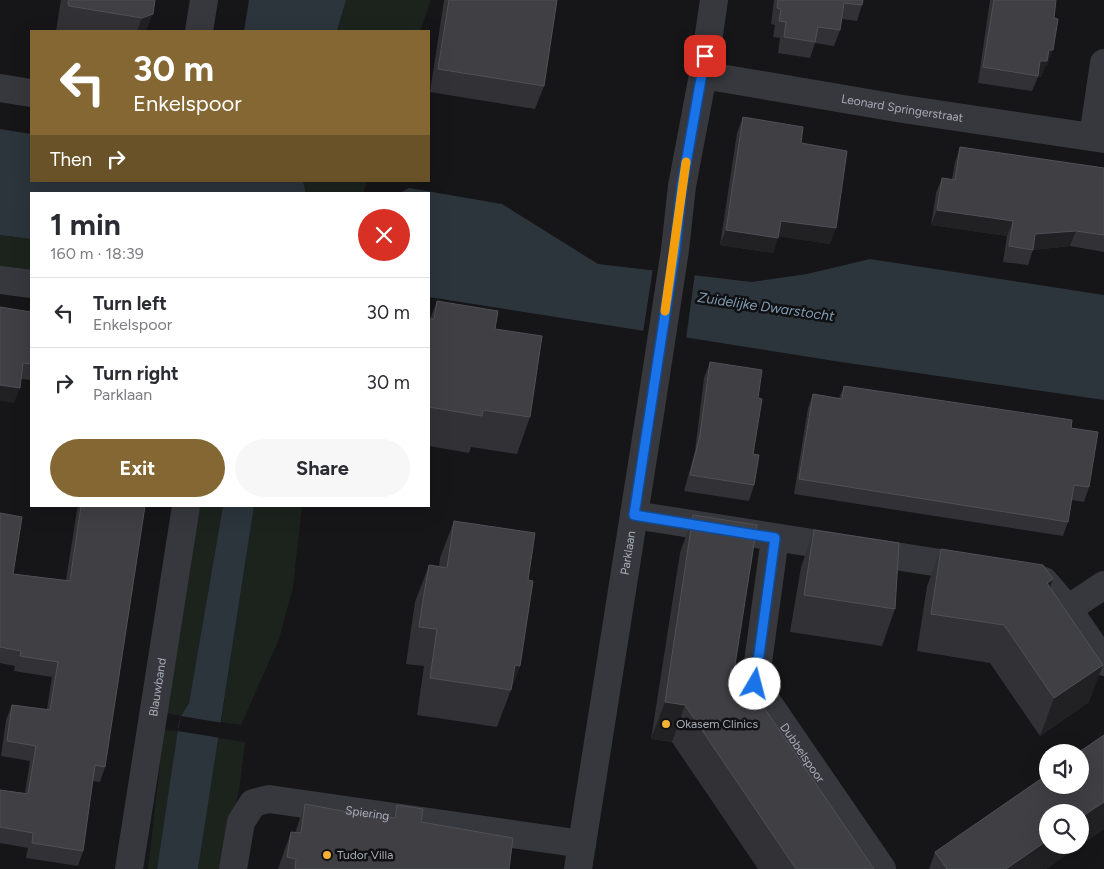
<!DOCTYPE html>
<meta charset="utf-8">
<style>
:root{--surface:#fff;--page:#f7f7f7;--text:#2b2b33;--muted:#7c7c81;--line:#e1e1e2;--accent:#856733}
body{margin:0;font-family:Figtree,sans-serif;background:var(--page);color:var(--text);height:100vh;display:flex;flex-direction:column;font-size:19px;white-space:nowrap}
*{box-sizing:border-box;margin:0}
p{font-size:16px;color:var(--muted)}
.icon{flex:none;width:28px;height:28px;fill:none;stroke:currentColor;stroke-width:2;stroke-linecap:round;stroke-linejoin:round}
.map{position:relative;flex:1;overflow:hidden}
.sheet{position:absolute;left:30px;top:192px;width:400px;height:315px;display:flex;flex-direction:column;background:var(--surface);border-radius:0px;box-shadow:0 5px 20px #0002}
.sheet>*{flex:none}
.banner{position:absolute;left:30px;top:30px;width:400px;height:152px;border-radius:0px;box-shadow:0 5px 20px #0002;background:#856733;color:#fff;overflow:hidden}
.buttons{position:absolute;left:1039px;top:744px;display:grid;gap:10px}
.buttons a{display:grid;place-items:center;width:50px;height:50px;border-radius:50%;background:var(--surface);box-shadow:0 5px 20px #0002;font-size:25px}
.pin{position:absolute;display:grid;place-items:center;width:42px;height:42px;color:#fff;margin:-21px;border-radius:10px;box-shadow:0 2px 8px #0006}
.me{position:absolute;width:55px;margin:-28px;rotate:8deg;stroke-linejoin:round;filter:drop-shadow(0 0 4px #0008)}
.turn{display:flex;align-items:center;gap:18px;height:105px;padding:0 20px;font-size:22px}
.turn .icon{width:65px;height:65px;stroke-width:2.5}
.turn b{display:block;font-size:35px;line-height:42px}
.then{display:flex;align-items:center;height:48px;padding:0 20px;background:#0003;gap:10px;font-size:19px}
.round{display:grid;place-items:center;flex:none;width:52px;height:52px;border-radius:26px;background:var(--page)}
.head{display:flex;align-items:center;justify-content:space-between;height:85px;padding:0 20px}
h1{font-size:30px;font-weight:700;line-height:38px}
.button{display:flex;gap:10px;margin-top:auto;padding:10px 20px}
.button a{flex:1;height:58px;border-radius:30px;background:var(--accent);color:#fff;font-size:20px;font-weight:700;line-height:58px;text-align:center}
.button a+a{background:var(--page);color:var(--text)}
ul{padding:0;list-style:none}
li{display:flex;align-items:center;gap:15px;height:70px;padding:0 20px;border-top:1px solid var(--line)}
li div{flex:1}
li b{display:block;font-size:19px}
li em{font-style:normal}
.map>svg:first-child{display:block}
.green{fill:#1c231d}
.water{fill:#2c353c}
.pier{fill:#161618}
.lines{fill:none;stroke-linecap:round;stroke-linejoin:round}
.minor{stroke:#37383d;stroke-width:28}
.wall{fill:#323236}
.shaded-wall{fill:#212124}
.building{fill:#3f3f44;stroke:#4f5156}
.route-casing{stroke:#114b97;stroke-width:12}
.route{stroke:#1a73e8;stroke-width:9}
.slow{stroke:#f59e0b;stroke-width:9}
.poi-dot{fill:#f2b134;stroke:#111113;stroke-width:2}
.labels{text-anchor:middle;dominant-baseline:central;stroke-width:5;stroke-linejoin:round;paint-order:stroke}
.street-label{font-size:12px;fill:#a8adb8;stroke:#111113}
.poi-label{font-size:12px;fill:#a8adb8;stroke:#111113;text-anchor:start}
.water-label{font-size:14px;font-style:italic;fill:#7f9bb3;stroke:#111113}
</style>
<div class="map">
<svg width="1104" height="869" viewBox="0 0 1104 869">
<rect width="100%" height="100%" fill="#161618"/>
<g class="green">
<path d="M346,0H431L420,31H337Z"/>
<path d="M303,181H367L363,194H306Z"/>
<path d="M0,235L31,239V273L0,268Z"/>
<path d="M199,506H223L189,703L181,716L166,713Z"/>
<path d="M254,506H302L293,587L279,639L241,725L221,722Z"/>
<path d="M164,730L178,731L157,869H148Z"/>
<path d="M218,738L245,742L240,784L223,869H198Z"/>
</g>
<g class="water">
<path d="M249,0H346L337,31H244Z"/>
<path d="M0,129L31,134V181H303L306,194H31V239L0,235Z"/>
<path d="M409,188L502,204L598,264L752,282L807,274L870,259L1104,295V400L841,362L429,297V194H398Z"/>
<path d="M223,506H254L198,869H157L179,723L181,716L189,703Z"/>
</g>
<g class="pier">
<path d="M653,268L695,273L686,339L643,333Z"/>
<path d="M181,716L223,723L221,738L178,731Z"/>
</g>
<g class="lines">
<g class="minor">
<path d="M199,31L204,0"/>
<path id="s1" d="M703,75L903,109L1104,139"/>
<path d="M0,88L31,93"/>
<path d="M1093,137L1104,63"/>
<path d="M0,280L31,284"/>
<path d="M634,515L972,568"/>
<path id="s2" d="M775,538L755,684L882,869"/>
<path d="M1016,575L1044,581L1068,609L1104,585"/>
<path d="M1068,609L1104,662"/>
<path id="s3" d="M129,869L186,506"/>
<path id="s4" d="M233,869L241,822L253,803L269,799L582,844"/>
<path id="s5" d="M578,869L651,407L675,250L682,186L703,75L714,0"/>
</g>
</g>
<g class="wall">
<path d="M61,0H155L146,31H56Z"/>
<path d="M444,0H557L544,86L535,109L430,92Z"/>
<path d="M774,0H863L862,5L857,21L842,19L840,30L834,46L815,43L810,58L778,53L780,38L773,37L775,25L771,24Z"/>
<path d="M990,0H1056L1047,66H1045L1041,77H1038L1032,91L978,83Z"/>
<path d="M743,117L801,143L830,244L778,236L773,253L720,245L737,133Z"/>
<path d="M960,147L1104,168V252L1070,246L1033,250L1028,265L1003,262L1007,236L931,225L936,193L942,178L952,179L955,162Z"/>
<path d="M437,301L495,329L530,417L517,454L471,447L469,453L429,446V319H430Z"/>
<path d="M31,312V380L21,379L14,403Z"/>
<path d="M710,362L758,398L753,454L754,485L749,501L684,491L695,451L704,378Z"/>
<path d="M844,386L1071,428L1089,487L1084,502L1072,500L1068,522L1063,536L794,494L808,408L813,394L839,398Z"/>
<path d="M78,506H145L105,767L100,782L92,781L83,851L78,866L26,858L28,848L0,843V790L25,793L30,761L1,756L6,720L12,705L47,709L52,677L14,671L15,666L0,663V513L13,574L66,580L77,510Z"/>
<path d="M693,515L735,665L874,869H758L672,742L651,739L680,553Z"/>
<path d="M454,521L528,580L520,666L497,727L417,715L424,666L406,664L415,602L429,565L439,566L440,558Z"/>
<path d="M814,530L895,609L882,646L790,632L801,567Z"/>
<path d="M941,549L1053,579L1050,588L1089,702L1040,736L990,663L917,651L927,586Z"/>
<path d="M305,804L386,819L392,818L397,805L421,822L509,869H278L291,832L295,833Z"/>
<path d="M1104,829L1046,869H929L935,852Z"/>
</g>
<g class="shaded-wall">
<path d="M153,14L146,31H137L142,18Z"/>
<path d="M1049,50H1053L1047,66H1045L1041,77H1038L1040,61Z"/>
<path d="M937,210L1013,221L1007,236L931,225Z"/>
<path d="M781,221L836,228L830,244L775,236Z"/>
<path d="M726,230L778,238L773,253L720,245Z"/>
<path d="M1076,231L1070,246L1033,250L1035,234Z"/>
<path d="M0,385L20,388L14,403L0,401Z"/>
<path d="M1053,579L1040,616L1047,583Z"/>
<path d="M515,665L520,666L506,703L511,690Z"/>
<path d="M1103,665L1089,702L1040,736L1054,698Z"/>
<path d="M665,702L685,705L672,742L651,739Z"/>
<path d="M1104,802V829L1046,869H1006L1048,840V845H1080V818Z"/>
</g>
<g class="building">
<path d="M69,0H155L153,14L142,18L69,6L68,2Z"/>
<path d="M449,0H557L544,86L438,69Z"/>
<path d="M778,0H863L862,5L844,3L840,30L818,27L815,42L784,37L786,22L779,21L781,9L777,8Z"/>
<path d="M994,0H1056L1054,18L1058,19L1053,50H1049L1047,61H1040L1038,76L983,67Z"/>
<path d="M743,117L803,127L801,143L847,151L836,228L781,221L778,238L726,230Z"/>
<path d="M960,147L1104,168V235L1076,231L1035,234L1033,250L1009,246L1013,221L937,210L942,178L955,180Z"/>
<path d="M437,301L498,311L495,329L542,336L530,417L483,410L482,416L429,407V319H434Z"/>
<path d="M0,307L31,312V364L23,363L20,388L0,385Z"/>
<path d="M710,362L762,370L758,398L762,399L753,454L759,455L754,485L690,475L700,435Z"/>
<path d="M844,386L1072,420L1071,428L1098,432L1089,487L1074,485L1068,522L799,479L813,394L842,399Z"/>
<path d="M81,506H145L105,767L95,765L83,851L32,843L33,833L0,827V790L28,794L36,746L7,741L12,705L50,710L58,662L20,656L21,651L0,647V513L22,517L13,574L70,581Z"/>
<path d="M693,515L757,525L735,665L874,869H796L685,705L665,702Z"/>
<path d="M454,521L535,533L528,580L533,581L520,666L515,665L511,690L430,678L437,629L419,627L423,600L429,565L447,568Z"/>
<path d="M814,530L899,543L895,609L804,595Z"/>
<path d="M941,549L1043,565L1053,579L1047,583L1103,665L1054,698L1004,625L931,614Z"/>
<path d="M1104,735V802L1080,818V812H1048V840L1006,869H947L935,852L1048,774V785H1080V752H1079Z"/>
<path d="M305,804L386,819L387,817L395,818L397,805L423,809L421,822L513,838L509,869H295L296,859L287,857L291,832L301,833Z"/>
</g>
<g class="lines">
<g class="route-casing">
<path id="route" d="M705,56L682,186L675,250L634,515L775,538L755,684"/>
</g>
<use href="#route" class="route"/>
<path class="slow" d="M665,311L686,162"/>
</g>
<g class="poi-dot">
<circle cx="666" cy="724" r="5"/>
<circle cx="327" cy="855" r="5"/>
</g>
<g class="labels">
<g class="street-label">
<text stroke="none"><textPath href="#s1" startOffset="202">Leonard Springerstraat</textPath></text>
<text stroke="none"><textPath href="#s5" startOffset="320">Parklaan</textPath></text>
<text stroke="none"><textPath href="#s3" startOffset="184">Blauwband</textPath></text>
<text stroke="none"><textPath href="#s2" startOffset="231">Dubbelspoor</textPath></text>
<text stroke="none"><textPath href="#s4" startOffset="186">Spiering</textPath></text>
</g>
<g class="poi-label">
<text x="676" y="724">Okasem Clinics</text>
<text x="337" y="855">Tudor Villa</text>
</g>
<g class="water-label">
<text transform="translate(766 307) rotate(8)">Zuidelijke Dwarstocht</text>
</g>
</g>
</svg>
<div class="buttons">
<a><svg class="icon" aria-label="sound" viewBox="0 0 24 24"><path d="M4 9h4l5-4v14l-5-4H4zM17 9q2 3 0 6"/></svg></a>
<a><svg class="icon" aria-label="search" viewBox="0 0 24 24"><circle cx="10" cy="10" r="6"/><path d="M15 15l6 6"/></svg></a>
</div>
<div class="pin" style="left:705px;top:56px;background:#d93025"><svg class="icon" aria-label="arrive" viewBox="0 0 24 24"><path d="M6 21V4h12l-3 4 3 4H6"/></svg></div>
<svg class="me" style="left:755px;top:684px" viewBox="-20 -20 40 40"><circle r="19" fill="#fff"/><path d="M0-13L10 11 0 6-10 11z" fill="#1a73e8"/></svg>
<div class="banner">
<div class="turn"><svg class="icon" aria-label="left" viewBox="0 0 24 24"><path d="M17 20v-9H6M10 6l-5 5 5 5"/></svg><div><b>30 m</b>Enkelspoor</div></div>
<div class="then">Then<svg class="icon" aria-label="right" viewBox="0 0 24 24"><path d="M7 20v-9h11M14 6l5 5-5 5"/></svg></div>
</div>
<section class="sheet">
<div class="head"><div><h1>1 min</h1><p>160 m · 18:39</p></div><a class="round" style="background:#d93025;color:#fff"><svg class="icon" aria-label="close" viewBox="0 0 24 24"><path d="M6 6l12 12M18 6L6 18"/></svg></a></div>
<ul>
<li><svg class="icon" aria-label="left" viewBox="0 0 24 24"><path d="M17 20v-9H6M10 6l-5 5 5 5"/></svg><div><b>Turn left</b><p>Enkelspoor</p></div><em>30 m</em></li>
<li><svg class="icon" aria-label="right" viewBox="0 0 24 24"><path d="M7 20v-9h11M14 6l5 5-5 5"/></svg><div><b>Turn right</b><p>Parklaan</p></div><em>30 m</em></li>
</ul>
<div class="button"><a>Exit</a><a>Share</a></div>
</section>
</div>
